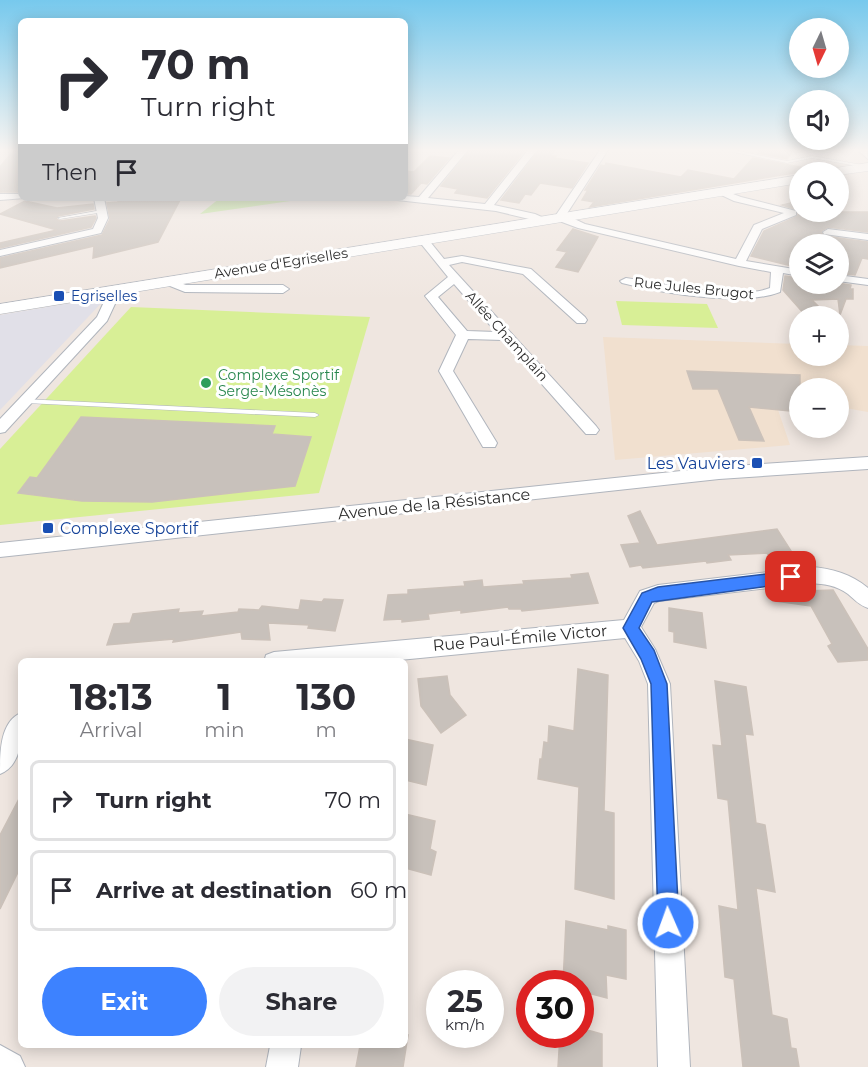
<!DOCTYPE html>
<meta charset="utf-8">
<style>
:root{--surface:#fff;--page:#f2f2f3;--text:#2b2b33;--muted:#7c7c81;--line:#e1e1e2;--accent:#3d82ff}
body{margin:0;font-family:Montserrat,sans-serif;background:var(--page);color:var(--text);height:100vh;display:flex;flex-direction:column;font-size:22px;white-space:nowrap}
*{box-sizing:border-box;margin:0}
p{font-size:20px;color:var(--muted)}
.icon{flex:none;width:33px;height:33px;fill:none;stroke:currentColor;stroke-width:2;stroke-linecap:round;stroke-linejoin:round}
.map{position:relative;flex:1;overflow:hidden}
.side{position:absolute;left:18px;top:658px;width:390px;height:390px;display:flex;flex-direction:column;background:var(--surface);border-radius:9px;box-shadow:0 3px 15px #0003}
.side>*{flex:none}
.top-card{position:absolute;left:18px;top:18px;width:390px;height:183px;border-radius:9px;box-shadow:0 3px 15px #0003;background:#fff;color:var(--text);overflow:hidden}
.needle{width:39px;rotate:185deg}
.fabs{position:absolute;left:789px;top:18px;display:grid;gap:12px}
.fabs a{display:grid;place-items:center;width:60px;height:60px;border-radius:50%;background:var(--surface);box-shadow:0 3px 15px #0003;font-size:30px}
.speed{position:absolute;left:426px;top:970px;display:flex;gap:12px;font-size:30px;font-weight:700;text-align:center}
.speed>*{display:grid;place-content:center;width:78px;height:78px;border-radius:50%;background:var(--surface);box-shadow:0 3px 15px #0003;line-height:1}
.speed small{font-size:15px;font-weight:400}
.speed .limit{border:9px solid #d22;background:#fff;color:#111}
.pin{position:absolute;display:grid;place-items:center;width:51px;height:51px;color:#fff;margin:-26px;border-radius:12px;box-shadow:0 3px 9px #0006}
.me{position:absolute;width:66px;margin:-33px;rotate:358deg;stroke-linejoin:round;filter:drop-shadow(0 0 4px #0008)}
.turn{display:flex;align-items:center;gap:21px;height:126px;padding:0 24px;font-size:27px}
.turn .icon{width:78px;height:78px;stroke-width:2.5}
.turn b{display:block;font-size:42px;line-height:51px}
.then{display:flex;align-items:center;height:57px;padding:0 24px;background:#0003;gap:12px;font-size:22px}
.eta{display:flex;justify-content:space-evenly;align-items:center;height:102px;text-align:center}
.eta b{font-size:36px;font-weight:700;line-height:42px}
.action{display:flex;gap:12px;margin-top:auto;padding:12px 24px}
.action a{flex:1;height:69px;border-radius:36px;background:var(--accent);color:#fff;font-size:24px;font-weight:700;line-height:69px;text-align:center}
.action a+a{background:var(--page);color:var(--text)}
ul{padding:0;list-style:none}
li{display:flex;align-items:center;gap:18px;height:81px;margin:0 12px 9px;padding:0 12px;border:3px solid var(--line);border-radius:9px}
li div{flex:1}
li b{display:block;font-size:22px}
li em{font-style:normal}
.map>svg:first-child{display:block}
.industrial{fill:#e1e0e8}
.education{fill:#f1e0cf}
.green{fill:#c2e79a}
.pitch{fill:#d8ef96}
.building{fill:#c8c1bb;stroke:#cbc1b9;stroke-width:1.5}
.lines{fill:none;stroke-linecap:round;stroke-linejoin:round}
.lane-casing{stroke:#b0b5bd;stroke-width:1}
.street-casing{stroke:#b0b5bd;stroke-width:2}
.secondary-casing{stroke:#b0b5bd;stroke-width:1}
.lane{fill:#fff;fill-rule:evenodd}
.street{fill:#fff;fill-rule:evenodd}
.secondary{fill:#fff;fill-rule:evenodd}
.route{fill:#3d82ff;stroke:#2854a6;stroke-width:1.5}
.transit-dot{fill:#1a4fb4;stroke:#fff;stroke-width:2}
.leisure-dot{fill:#2e9e5b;stroke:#fff;stroke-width:2}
.labels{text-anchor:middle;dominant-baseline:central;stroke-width:6;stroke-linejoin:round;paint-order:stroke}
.far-street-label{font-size:14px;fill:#2d2d2d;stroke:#fff}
.far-transit-label{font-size:14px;fill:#164399;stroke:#fff;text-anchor:start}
.far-leisure-label{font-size:14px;fill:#27864d;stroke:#fff;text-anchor:start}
.transit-label{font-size:16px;fill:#164399;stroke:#fff;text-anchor:end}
.street-label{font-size:16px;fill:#2d2d2d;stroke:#fff}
</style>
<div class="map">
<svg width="868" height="1067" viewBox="0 0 868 1067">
<rect width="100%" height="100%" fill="#efe6e0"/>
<path class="industrial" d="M107,297L0,410V315Z"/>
<path class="education" d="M603,337L799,344L800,356H838L839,345L868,346V412L839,407L838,388H800L774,398L790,445L615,460Z"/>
<path class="green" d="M220,198H311L200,214Z"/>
<g class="pitch">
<path d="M616,301L707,304L718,328L622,325Z"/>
<path d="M131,307L370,317L319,493L0,525V449Z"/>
</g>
<g class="building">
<path d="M14,150H21V192H0V167Z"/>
<path d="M470,150H525L487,198L455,193L458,189L441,186Z"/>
<path d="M539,150H555L550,156H556L554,158L588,163L572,188L540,183L531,195L525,194L519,203L501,200Z"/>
<path d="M759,150H794L787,159L758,153Z"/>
<path d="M430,156L449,158L427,184L421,183L411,194H405V171L414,172Z"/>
<path d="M753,158L816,170V172H800L590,207L594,202L582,200L588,190H585L601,165L605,166L606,163L681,177L688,170L734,179Z"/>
<path d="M118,198H181L158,242L93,258L94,246L0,268V258L102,235L110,219L107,203L118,202Z"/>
<path d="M25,201L57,208L93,204L94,209L58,216L56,219L60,221L95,216L96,218L91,227L0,248V243L57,230L0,214Z"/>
<path d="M795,202L800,205V212H868V232L828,227L821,231L824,236L868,242V259L862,258L855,275L838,273V244H800V268L751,256L764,231L798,216V210L782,205Z"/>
<path d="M573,229L598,237L578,272L556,267L567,252L557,250Z"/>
<path d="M785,276L791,277L800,284L838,287V283L851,285L850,289H853V299H846L840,315L838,299L812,300L828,316H806L783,290Z"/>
<path d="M687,371L800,375V412L749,407L764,441L739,440L718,389H693Z"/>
<path d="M81,417L275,426L272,434L311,437L295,486L152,502L82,501L18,493L30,477L37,478Z"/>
<path d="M640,511L657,545L777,529L791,551L768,555L767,553L728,555L731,560L707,563L706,561L643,568L641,565L630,567L621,545L640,543L628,516Z"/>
<path d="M588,573L598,603L522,611L521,609H509L508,607L461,613V610L428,614L429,619L402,622V619L384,620L388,595L408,594V590L465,586L464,582L482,580L483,587L524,584L523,581L572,578L571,575Z"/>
<path d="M833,590L868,649V660L838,662L828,646L832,644L811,606L776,601L777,592Z"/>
<path d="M324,599L343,600L335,631L308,628L309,625L268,623L270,640L242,639L241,632L173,642L174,639L107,645L114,624L130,623L133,614L179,609L178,613L203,611L201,616L238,612L239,609L259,610L262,606L299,610L301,600L322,602Z"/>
<path d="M669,608L702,613L706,648L674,642V632L669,631Z"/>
<path d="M578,669L608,675L604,811L614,813V899L575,889L579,787L538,779L540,759H542L544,742L548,743L549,726L574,731Z"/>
<path d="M447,676L450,695L466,715L441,733L421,706L418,679Z"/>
<path d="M715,681L746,687L753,735L745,734L756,823L765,825L775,892L756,888L772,1015L787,1019L791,1048L796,1049L799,1067H743L734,979L725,977L719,906L738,910L728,800L718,798L713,745L722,746Z"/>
<path d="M405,739L433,745L426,785L405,780Z"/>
<path d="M21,795V866L0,909V835Z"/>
<path d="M405,814L435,821L430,849L436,852L431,875L405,868Z"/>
<path d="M566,921L608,930V926L626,930V979L606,975L607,998L580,991V984H563Z"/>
<path d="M580,1028L602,1034V1067H558L560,1035H580Z"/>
<path d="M405,1035H408L403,1067H356L360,1046H405Z"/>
</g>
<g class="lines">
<g class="lane-casing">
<g id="lane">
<path d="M734,150L787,161L812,156L868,166V168L812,158L787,163L723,150Z"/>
<path d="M102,210L104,211V212L60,219L58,218Z"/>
<path d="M23,399L315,413L319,415L315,417L26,403L22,401Z"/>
</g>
</g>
<g class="street-casing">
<g id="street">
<path d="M459,150H468L428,198L485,204L528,150H537L494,205L535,214L546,219V223L496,211L397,200L395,198H405V196L419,197Z"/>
<path d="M600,150H608L566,215L585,224L736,259L754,225L784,213L734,201L715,192L720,189L741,197L796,211V215L762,229L746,261L800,270V276L783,273L780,292C742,307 662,293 622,283L620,281L626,278C662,283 737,301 770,288L771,272L739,266L578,228L562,222L556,215Z"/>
<path d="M858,150H867L868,159Z"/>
<path d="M0,194H21V198H25L0,200Z"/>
<path d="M94,198H104L108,218L101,233L0,256V250L93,229L98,218Z"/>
<path d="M828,229L868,234V240L824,234L823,232Z"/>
<path d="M423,237L427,238L444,259L462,256L531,269L585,317L587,320L585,323H577L523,274L462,262L449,265L596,426L599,430L596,434H586L503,340L468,339L453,371L497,443L495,447H483L439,371L456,335L425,296L448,277L418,240ZM454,284L496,332L467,331L438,297Z"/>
<path d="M838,275L868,279V285L838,281Z"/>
<path d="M169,279L186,285H283L289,289L283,293L185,292L165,284V280Z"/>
<path d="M115,287L121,291L107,321L5,432L0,433V419L97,317L109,291Z"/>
<path d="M868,457V469L719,479L0,557V543L719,467Z"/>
<path d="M810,567C832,568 851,574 868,588V608C859,605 855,600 848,594C836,585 824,584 810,583L659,601L654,603L641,627L655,649L670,684L690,1067H658L648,684L639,661L625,638L379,662H264L266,655L274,652L624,620L640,591L658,585Z"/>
<path d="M21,713C21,734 24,764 0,774C0,752 0,722 21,713Z"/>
<path d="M0,1045L20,1056L25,1067H0Z"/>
<path d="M270,1046H301L298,1067H266Z"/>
</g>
</g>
<g class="secondary-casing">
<g id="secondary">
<path d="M868,163V171L838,175V172H830L836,168Z"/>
<path d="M800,175V183L0,314V304Z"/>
</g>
</g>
<use href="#lane" class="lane"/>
<use href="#street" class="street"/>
<use href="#secondary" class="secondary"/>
</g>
<linearGradient id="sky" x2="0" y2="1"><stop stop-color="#77c9ed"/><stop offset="0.5" stop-color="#f8f4f1"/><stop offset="1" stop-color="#f8f4f1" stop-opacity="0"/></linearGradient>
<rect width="868" height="300" fill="url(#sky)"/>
<path class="route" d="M791,571L796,573L798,577L796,581L791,583L652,602L639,628L654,650L667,684L679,923L676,931L668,934L661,931L658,923L651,684L641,659L623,628L642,593L658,587Z"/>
<g class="transit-dot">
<rect x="53" y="290" width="12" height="12" rx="3"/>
<rect x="751" y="457" width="12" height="12" rx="3"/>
<rect x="42" y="522" width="12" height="12" rx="3"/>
</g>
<circle class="leisure-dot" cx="206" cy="383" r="6"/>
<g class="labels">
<g class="far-street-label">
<text transform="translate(281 263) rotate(-9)">Avenue d'Egriselles</text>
<text transform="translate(694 288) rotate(6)">Rue Jules Brugot</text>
<text transform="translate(507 336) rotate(48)">Allée Champlain</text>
</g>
<g class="far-transit-label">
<text x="71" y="296">Egriselles</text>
</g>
<g class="far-leisure-label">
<text x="218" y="375">Complexe Sportif<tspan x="218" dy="16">Serge-Mésonès</tspan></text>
</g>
<g class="transit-label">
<text x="745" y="463">Les Vauviers</text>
<text x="60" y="528" text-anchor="start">Complexe Sportif</text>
</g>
<g class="street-label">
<text transform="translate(434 504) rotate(-6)">Avenue de la Résistance</text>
<text transform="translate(520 638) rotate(-5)">Rue Paul-Émile Victor</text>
</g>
</g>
</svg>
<div class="fabs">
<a><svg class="needle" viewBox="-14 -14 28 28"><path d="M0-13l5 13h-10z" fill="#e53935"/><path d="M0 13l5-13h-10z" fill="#7c7c81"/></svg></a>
<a><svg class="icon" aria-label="sound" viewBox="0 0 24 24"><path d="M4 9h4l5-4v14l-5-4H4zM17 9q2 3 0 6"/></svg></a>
<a><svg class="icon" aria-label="search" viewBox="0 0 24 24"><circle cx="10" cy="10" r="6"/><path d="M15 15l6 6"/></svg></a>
<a><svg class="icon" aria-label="layers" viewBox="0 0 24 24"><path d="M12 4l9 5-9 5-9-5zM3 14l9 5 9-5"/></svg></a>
<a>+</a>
<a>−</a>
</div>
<div class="speed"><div>25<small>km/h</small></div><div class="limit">30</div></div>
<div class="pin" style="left:791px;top:577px;background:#d93025"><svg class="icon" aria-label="arrive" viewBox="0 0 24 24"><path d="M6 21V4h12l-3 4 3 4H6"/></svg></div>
<svg class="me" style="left:668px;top:923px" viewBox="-20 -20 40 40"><circle r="17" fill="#3d82ff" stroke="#fff" stroke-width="3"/><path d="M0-11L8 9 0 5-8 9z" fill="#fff"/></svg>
<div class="top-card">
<div class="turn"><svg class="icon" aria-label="right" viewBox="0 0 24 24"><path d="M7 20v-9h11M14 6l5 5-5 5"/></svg><div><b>70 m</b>Turn right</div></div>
<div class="then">Then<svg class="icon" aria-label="arrive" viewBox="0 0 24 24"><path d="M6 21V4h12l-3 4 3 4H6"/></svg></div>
</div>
<section class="side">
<div class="eta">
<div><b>18:13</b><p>Arrival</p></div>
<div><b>1</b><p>min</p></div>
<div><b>130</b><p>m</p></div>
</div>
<ul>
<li><svg class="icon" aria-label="right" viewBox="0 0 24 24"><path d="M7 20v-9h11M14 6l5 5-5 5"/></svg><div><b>Turn right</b></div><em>70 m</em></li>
<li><svg class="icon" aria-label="arrive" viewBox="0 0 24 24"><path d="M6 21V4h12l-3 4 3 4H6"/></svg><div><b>Arrive at destination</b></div><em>60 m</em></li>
</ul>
<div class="action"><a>Exit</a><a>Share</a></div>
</section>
</div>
